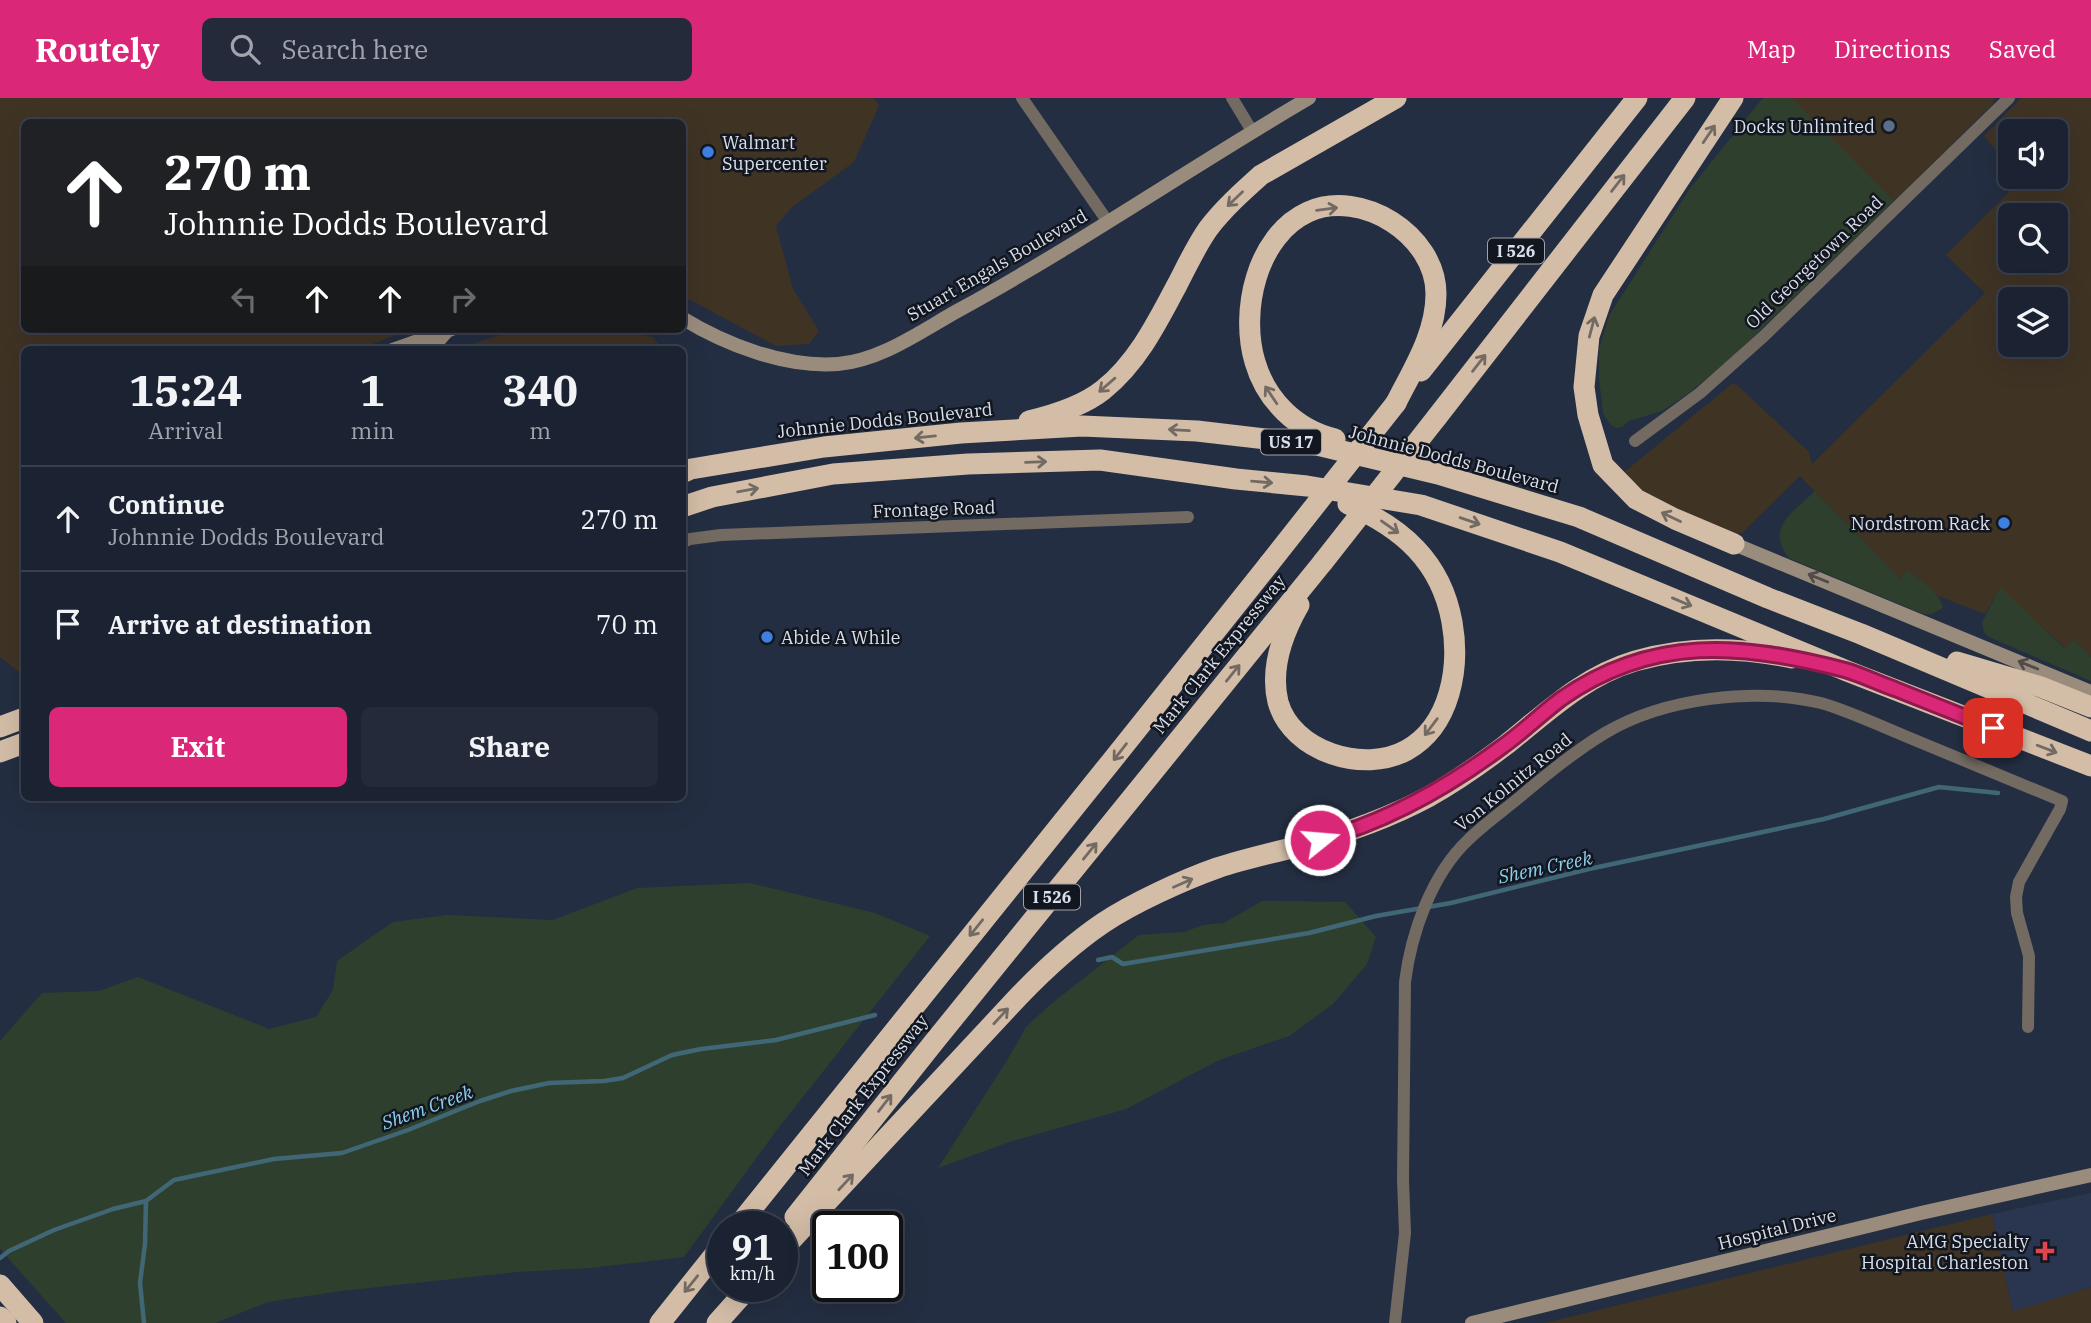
<!DOCTYPE html>
<style>
:root{--surface:#1b2232;--page:#242a3a;--text:#f1f3f6;--muted:#a0a4ac;--line:#393f4d;--accent:#db2777}
body{margin:0;font-family:"IBM Plex Serif",serif;background:var(--page);color:var(--text);height:100vh;display:flex;flex-direction:column;font-size:26px;white-space:nowrap}
*{box-sizing:border-box;margin:0}
p{font-size:23px;color:var(--muted)}
.icon{flex:none;width:38px;height:38px;fill:none;stroke:currentColor;stroke-width:2;stroke-linecap:round;stroke-linejoin:round}
.map{position:relative;flex:1;overflow:hidden}
.details{position:absolute;left:21px;top:248px;width:665px;height:455px;display:flex;flex-direction:column;background:var(--surface);border-radius:10px;box-shadow:0 7px 28px #0002,0 0 0 2px var(--line)}
.details>*{flex:none}
.banner{position:absolute;left:21px;top:21px;width:665px;height:214px;border-radius:10px;box-shadow:0 7px 28px #0002,0 0 0 2px var(--line);background:#202124;color:#fff;overflow:hidden}
.fabs{position:absolute;left:1998px;top:21px;display:grid;gap:14px}
.fabs a{display:grid;place-items:center;width:70px;height:70px;border-radius:10px;background:var(--surface);box-shadow:0 7px 28px #0002,0 0 0 2px var(--line);font-size:35px}
.speed{position:absolute;left:707px;top:1113px;display:flex;gap:14px;font-size:35px;font-weight:700;text-align:center}
.speed>*{display:grid;place-content:center;width:91px;height:91px;border-radius:50%;background:var(--surface);box-shadow:0 7px 28px #0002,0 0 0 2px var(--line);line-height:1}
.speed small{font-size:18px;font-weight:400}
.speed .limit{border:4px solid #111;border-radius:10px;background:#fff;color:#111}
.pin{position:absolute;display:grid;place-items:center;width:60px;height:60px;color:#fff;margin:-30px;border-radius:14px;box-shadow:0 4px 10px #0006}
.me{position:absolute;width:77px;margin:-38px;rotate:73deg;stroke-linejoin:round;filter:drop-shadow(0 0 5px #0008)}
.turn{display:flex;align-items:center;gap:24px;height:147px;padding:0 28px;font-size:32px}
.turn .icon{width:91px;height:91px;stroke-width:2.5}
.turn b{display:block;font-size:49px;line-height:60px}
.lanes{display:flex;align-items:center;height:66px;padding:0 28px;background:#0003;justify-content:center;gap:35px;direction:ltr}
.lanes .off{opacity:.35}
.eta{display:flex;justify-content:space-evenly;align-items:center;height:119px;text-align:center}
.eta b{font-size:42px;font-weight:800;line-height:49px}
.primary-button{display:flex;gap:14px;margin-top:auto;padding:14px 28px}
.primary-button a{flex:1;height:80px;border-radius:10px;background:var(--accent);color:#fff;font-size:28px;font-weight:800;line-height:80px;text-align:center}
.primary-button a+a{background:var(--page);color:var(--text)}
ul{padding:0;list-style:none}
li{display:flex;align-items:center;gap:21px;height:105px;padding:0 28px;border-top:2px solid var(--line)}
li div{flex:1}
li b{display:block;font-size:26px}
li em{font-style:normal}
header{display:flex;align-items:center;gap:42px;box-sizing:border-box;height:98px;padding:0 35px;background:var(--accent);color:#fff}
header strong{font-size:33px}
nav{display:flex;gap:38px;margin-inline-start:auto;font-size:24px}
.search{width:490px;height:63px;background:var(--page);display:flex;align-items:center;gap:18px;box-sizing:border-box;padding:0 24px;border-radius:10px;color:var(--muted);font-size:26px}
.map>svg:first-child{display:block}
.commercial{fill:#3f3324;fill-rule:evenodd}
.built{fill:#2a3650}
.green{fill:#2e402d}
.lines{fill:none;stroke-linecap:round;stroke-linejoin:round}
.stream{stroke:#416777;stroke-width:4.5}
.street{stroke:#736a61;stroke-width:12}
.secondary{stroke:#9a8c7d;stroke-width:14}
.highway{stroke:#d3bda7;stroke-width:21}
.highway-bridge{stroke:#d3bda7;stroke-width:21}
.oneway{stroke:#726a63}
.oneway2{stroke:#4f4b49}
.route-casing{stroke:#8e194d;stroke-width:18}
.route{stroke:#db2777;stroke-width:12}
.service-dot{fill:#5c6f8a;stroke:#12161f;stroke-width:2.5}
.shop-dot{fill:#3f7fe0;stroke:#12161f;stroke-width:2.5}
.health-dot{fill:#e0444e;stroke:#12161f;stroke-width:2.5}
.labels{text-anchor:middle;dominant-baseline:central;stroke-width:5;stroke-linejoin:round;paint-order:stroke}
.shield{fill:#12161f;stroke:#9da2ae;stroke-width:2}
.shield-label{font-size:16px;font-weight:bold;fill:#d8deec}
.poi-label{font-size:18px;fill:#d8deec;stroke:#12161f;text-anchor:end}
.street-label{font-size:18px;fill:#d8deec;stroke:#12161f}
.water-label{font-size:19px;font-style:italic;fill:#8ccfed;stroke:#12161f}
</style>
<header>
<strong>Routely</strong>
<div class="search"><svg class="icon" aria-label="search" viewBox="0 0 24 24"><circle cx="10" cy="10" r="6"/><path d="M15 15l6 6"/></svg>Search here</div>
<nav><a>Map</a><a>Directions</a><a>Saved</a></nav>
</header>
<div class="map">
<svg width="2091" height="1225" viewBox="0 0 2091 1225">
<rect width="100%" height="100%" fill="#242e42"/>
<g class="commercial">
<path d="M0,0H874L879,8L854,64L791,110L776,128L793,191L819,233L809,246L776,248L683,198L682,24H24V231H411L357,252H24V578L0,559Z"/>
<path d="M1790,0H1995L1992,3L1994,5L1894,103Z"/>
<path d="M2021,0H2091V559L2075,543L2066,551L2000,490L1985,516L1938,498L1908,473L1900,482L1800,378L1742,435H1727L1637,390L1623,375L1733,285L1738,288L1809,354L1812,366L1985,195L1946,157L2020,83L2017,79H2056V33H2011V71L1984,38ZM2011,117H2056V163H2011ZM2011,201H2056V247H2011Z"/>
<path d="M519,231H608L653,239L663,252H453Z"/>
<path d="M1992,1116L2013,1213L2091,1189V1225H1545Z"/>
</g>
<path class="built" d="M2091,1095V1189L2013,1213L1992,1116Z"/>
<g class="green">
<path d="M1763,0H1791L1894,103L1726,265L1690,294L1662,313L1629,323L1622,329L1616,330L1610,326L1603,315L1599,280V251L1609,218L1689,92Z"/>
<path d="M1815,393L1900,481L1908,472C1919,482 1941,495 1943,510L1932,516H1923L1789,460C1765,429 1793,415 1815,393Z"/>
<path d="M2000,489L2065,551L2074,542L2091,559V583L1989,539L1984,534L1982,525Z"/>
<path d="M749,785L875,815L930,838L776,1033L684,1159L590,1170L517,1174L341,1193L268,1204L215,1225H66L0,1151V943L42,895L99,893L138,879L269,931L316,919L333,892L337,863L393,824L447,817L553,822L637,790Z"/>
<path d="M1262,803L1345,804L1376,839L1367,866L1333,906L1289,938L1219,962L1126,1011L1012,1043L938,1070L1008,961L1026,929L1051,906L1139,837L1184,834L1203,827L1224,825Z"/>
</g>
<g class="lines">
<g class="stream">
<path d="M1098,862L1112,859L1123,866L1309,835L1376,818L1451,805L1589,771L1824,721L1939,689L1998,695"/>
<path d="M0,1160L9,1153L54,1132L113,1111L146,1103L174,1082L274,1061L342,1055L408,1032L480,1003L511,993L549,985L604,983L623,980L672,957L701,951L776,942L875,917"/>
<path d="M144,1225L140,1185L145,1146L146,1103"/>
</g>
<g class="street">
<path d="M1022,0L1108,124"/>
<path d="M1232,0L1252,33"/>
<path d="M1635,343L1700,295L1764,238L2009,0"/>
<path d="M682,445L690,441L721,437L1188,419"/>
<path d="M1395,1225L1405,1135L1403,1082L1405,884C1411,836 1431,777 1468,742C1484,726 1503,713 1521,698C1548,675 1575,653 1605,635C1664,600 1755,589 1821,605C1849,613 1878,627 1905,638C1957,659 2009,681 2062,703L2060,711L2019,784L2016,799L2017,815L2029,858L2028,929"/>
</g>
<g class="secondary">
<path d="M682,220C726,247 786,270 838,266C882,262 921,233 959,212C1078,147 1191,69 1309,0"/>
<path d="M392,252L452,231"/>
<path d="M430,252L446,234"/>
<path d="M1734,446L2091,594"/>
<path d="M1472,1225L1921,1115L2091,1077"/>
</g>
<g class="highway">
<path d="M1733,0L1603,197L1589,238L1584,289L1588,317L1603,367L1636,401L1675,421L1734,446"/>
<path d="M1421,273L1637,0"/>
<path d="M1437,319L1685,0"/>
<path d="M1029,323C1054,317 1083,308 1103,292C1137,265 1157,225 1177,187C1187,168 1196,148 1208,131C1223,111 1242,94 1261,77L1396,0"/>
<path d="M1335,341C1296,332 1266,302 1255,264C1240,214 1256,138 1308,114C1361,90 1436,137 1436,196C1436,236 1413,271 1396,305"/>
<path d="M682,375L691,371L824,349L961,335L1082,328L1197,333L1317,347L1438,376L1579,419L1768,500L1861,536L2091,633"/>
<path d="M682,409L712,399L833,376L968,366L1100,362L1236,381L1307,388L1421,407L1560,454L1847,573L2091,668"/>
<path d="M1299,507C1283,535 1270,571 1278,604C1292,654 1364,676 1407,652C1451,627 1460,569 1452,524C1441,463 1402,430 1348,406"/>
<path d="M1957,564L2041,589L2091,609"/>
<path d="M0,629L24,620"/>
<path d="M0,654L24,645"/>
<path d="M795,1119L934,944L1323,464"/>
<path d="M737,1129C914,907 1093,688 1269,466"/>
<path d="M782,1152L1019,898C1045,871 1072,846 1103,825C1133,805 1183,782 1217,770C1244,761 1272,755 1299,748C1343,736 1387,721 1428,699C1455,684 1482,665 1507,646C1547,614 1584,578 1635,563C1686,548 1740,549 1792,560"/>
<path d="M0,1187L33,1225"/>
<path d="M0,1219L6,1225"/>
<path d="M660,1225L723,1146"/>
<path d="M717,1225L750,1188"/>
</g>
<g class="highway-bridge">
<path d="M1323,464L1437,319"/>
<path d="M1269,466L1396,305"/>
</g>
</g>
<defs><path id="oneway-shaft" d="M-6 0H5M1.5-3L5.5 0L1.5 3" fill="none" stroke-width="1.6" stroke-linecap="round" stroke-linejoin="round" transform="scale(1.75)"/></defs>
<g class="oneway">
<use href="#oneway-shaft" transform="translate(1709 36) rotate(-56)"/>
<use href="#oneway-shaft" transform="translate(1618 85) rotate(-52)"/>
<use href="#oneway-shaft" transform="translate(1235 101) rotate(136)"/>
<use href="#oneway-shaft" transform="translate(1327 111) rotate(-7)"/>
<use href="#oneway-shaft" transform="translate(1592 229) rotate(-75)"/>
<use href="#oneway-shaft" transform="translate(1479 265) rotate(-52)"/>
<use href="#oneway-shaft" transform="translate(1107 287) rotate(139)"/>
<use href="#oneway-shaft" transform="translate(1271 297) rotate(-124)"/>
<use href="#oneway-shaft" transform="translate(1179 332) rotate(-177)"/>
<use href="#oneway-shaft" transform="translate(925 339) rotate(174)"/>
<use href="#oneway-shaft" transform="translate(1036 364) rotate(-2)"/>
<use href="#oneway-shaft" transform="translate(1262 384) rotate(5)"/>
<use href="#oneway-shaft" transform="translate(748 392) rotate(-10)"/>
<use href="#oneway-shaft" transform="translate(1671 419) rotate(-154)"/>
<use href="#oneway-shaft" transform="translate(1470 423) rotate(19)"/>
<use href="#oneway-shaft" transform="translate(1390 429) rotate(35)"/>
<use href="#oneway-shaft" transform="translate(1682 504) rotate(23)"/>
<use href="#oneway-shaft" transform="translate(1233 575) rotate(-51)"/>
<use href="#oneway-shaft" transform="translate(1431 629) rotate(127)"/>
<use href="#oneway-shaft" transform="translate(2047 651) rotate(21)"/>
<use href="#oneway-shaft" transform="translate(1120 654) rotate(128)"/>
<use href="#oneway-shaft" transform="translate(1090 753) rotate(-51)"/>
<use href="#oneway-shaft" transform="translate(1183 785) rotate(-24)"/>
<use href="#oneway-shaft" transform="translate(976 830) rotate(129)"/>
<use href="#oneway-shaft" transform="translate(1001 918) rotate(-47)"/>
<use href="#oneway-shaft" transform="translate(885 1005) rotate(-52)"/>
<use href="#oneway-shaft" transform="translate(846 1084) rotate(-47)"/>
<use href="#oneway-shaft" transform="translate(691 1186) rotate(129)"/>
</g>
<g class="oneway2">
<use href="#oneway-shaft" transform="translate(1818 480) rotate(-158)"/>
<use href="#oneway-shaft" transform="translate(2028 567) rotate(-158)"/>
</g>
<g class="lines">
<g class="route-casing">
<path id="route" d="M1320,742C1388,723 1447,690 1503,648C1523,634 1541,616 1561,601C1652,537 1742,545 1845,572C1862,577 1878,585 1895,591C1927,604 1960,617 1993,630"/>
</g>
<use href="#route" class="route"/>
</g>
<circle class="service-dot" cx="1889" cy="28" r="7"/>
<g class="shop-dot">
<circle cx="708" cy="54" r="7"/>
<circle cx="2004" cy="425" r="7"/>
<circle cx="767" cy="539" r="7"/>
</g>
<path class="health-dot" d="M2041.5 1142.5h7v7h7v7h-7v7h-7v-7h-7v-7h7z"/>
<g class="labels">
<g class="shield">
<rect x="1488" y="140.5" width="56" height="25" rx="5"/>
<rect x="1261" y="331.5" width="60" height="25" rx="5"/>
<rect x="1024" y="786.5" width="56" height="25" rx="5"/>
</g>
<g class="shield-label">
<text x="1516" y="153">I 526</text>
<text x="1291" y="344">US 17</text>
<text x="1052" y="799">I 526</text>
</g>
<g class="poi-label">
<text x="1875" y="28">Docks Unlimited</text>
<text x="722" y="44" text-anchor="start">Walmart<tspan x="722" dy="21">Supercenter</tspan></text>
<text x="1990" y="425">Nordstrom Rack</text>
<text x="781" y="539" text-anchor="start">Abide A While</text>
<text x="2029" y="1143">AMG Specialty<tspan x="2029" dy="21">Hospital Charleston</tspan></text>
</g>
<g class="street-label">
<text transform="translate(1814 164) rotate(-44)">Old Georgetown Road</text>
<text transform="translate(997 167) rotate(-30)">Stuart Engals Boulevard</text>
<text transform="translate(885 322) rotate(-6)">Johnnie Dodds Boulevard</text>
<text transform="translate(1454 361) rotate(15)">Johnnie Dodds Boulevard</text>
<text transform="translate(934 411) rotate(-2)">Frontage Road</text>
<text transform="translate(1219 556) rotate(-51)">Mark Clark Expressway</text>
<text transform="translate(1513 684) rotate(-39)">Von Kolnitz Road</text>
<text transform="translate(863 997) rotate(-52)">Mark Clark Expressway</text>
<text transform="translate(1777 1131) rotate(-14)">Hospital Drive</text>
</g>
<g class="water-label">
<text transform="translate(1545 769) rotate(-12)">Shem Creek</text>
<text transform="translate(427 1009) rotate(-20)">Shem Creek</text>
</g>
</g>
</svg>
<div class="fabs">
<a><svg class="icon" aria-label="sound" viewBox="0 0 24 24"><path d="M4 9h4l5-4v14l-5-4H4zM17 9q2 3 0 6"/></svg></a>
<a><svg class="icon" aria-label="search" viewBox="0 0 24 24"><circle cx="10" cy="10" r="6"/><path d="M15 15l6 6"/></svg></a>
<a><svg class="icon" aria-label="layers" viewBox="0 0 24 24"><path d="M12 4l9 5-9 5-9-5zM3 14l9 5 9-5"/></svg></a>
</div>
<div class="speed"><div>91<small>km/h</small></div><div class="limit">100</div></div>
<div class="pin" style="left:1993px;top:630px;background:#d93025"><svg class="icon" aria-label="arrive" viewBox="0 0 24 24"><path d="M6 21V4h12l-3 4 3 4H6"/></svg></div>
<svg class="me" style="left:1320px;top:742px" viewBox="-20 -20 40 40"><circle r="17" fill="#db2777" stroke="#fff" stroke-width="3"/><path d="M0-11L8 9 0 5-8 9z" fill="#fff"/></svg>
<div class="banner">
<div class="turn"><svg class="icon" aria-label="ahead" viewBox="0 0 24 24"><path d="M12 20V5M6 11l6-6 6 6"/></svg><div><b>270 m</b>Johnnie Dodds Boulevard</div></div>
<div class="lanes"><svg class="icon off" aria-label="left" viewBox="0 0 24 24"><path d="M17 20v-9H6M10 6l-5 5 5 5"/></svg><svg class="icon" aria-label="ahead" viewBox="0 0 24 24"><path d="M12 20V5M6 11l6-6 6 6"/></svg><svg class="icon" aria-label="ahead" viewBox="0 0 24 24"><path d="M12 20V5M6 11l6-6 6 6"/></svg><svg class="icon off" aria-label="right" viewBox="0 0 24 24"><path d="M7 20v-9h11M14 6l5 5-5 5"/></svg></div>
</div>
<section class="details">
<div class="eta">
<div><b>15:24</b><p>Arrival</p></div>
<div><b>1</b><p>min</p></div>
<div><b>340</b><p>m</p></div>
</div>
<ul>
<li><svg class="icon" aria-label="ahead" viewBox="0 0 24 24"><path d="M12 20V5M6 11l6-6 6 6"/></svg><div><b>Continue</b><p>Johnnie Dodds Boulevard</p></div><em>270 m</em></li>
<li><svg class="icon" aria-label="arrive" viewBox="0 0 24 24"><path d="M6 21V4h12l-3 4 3 4H6"/></svg><div><b>Arrive at destination</b></div><em>70 m</em></li>
</ul>
<div class="primary-button"><a>Exit</a><a>Share</a></div>
</section>
</div>
